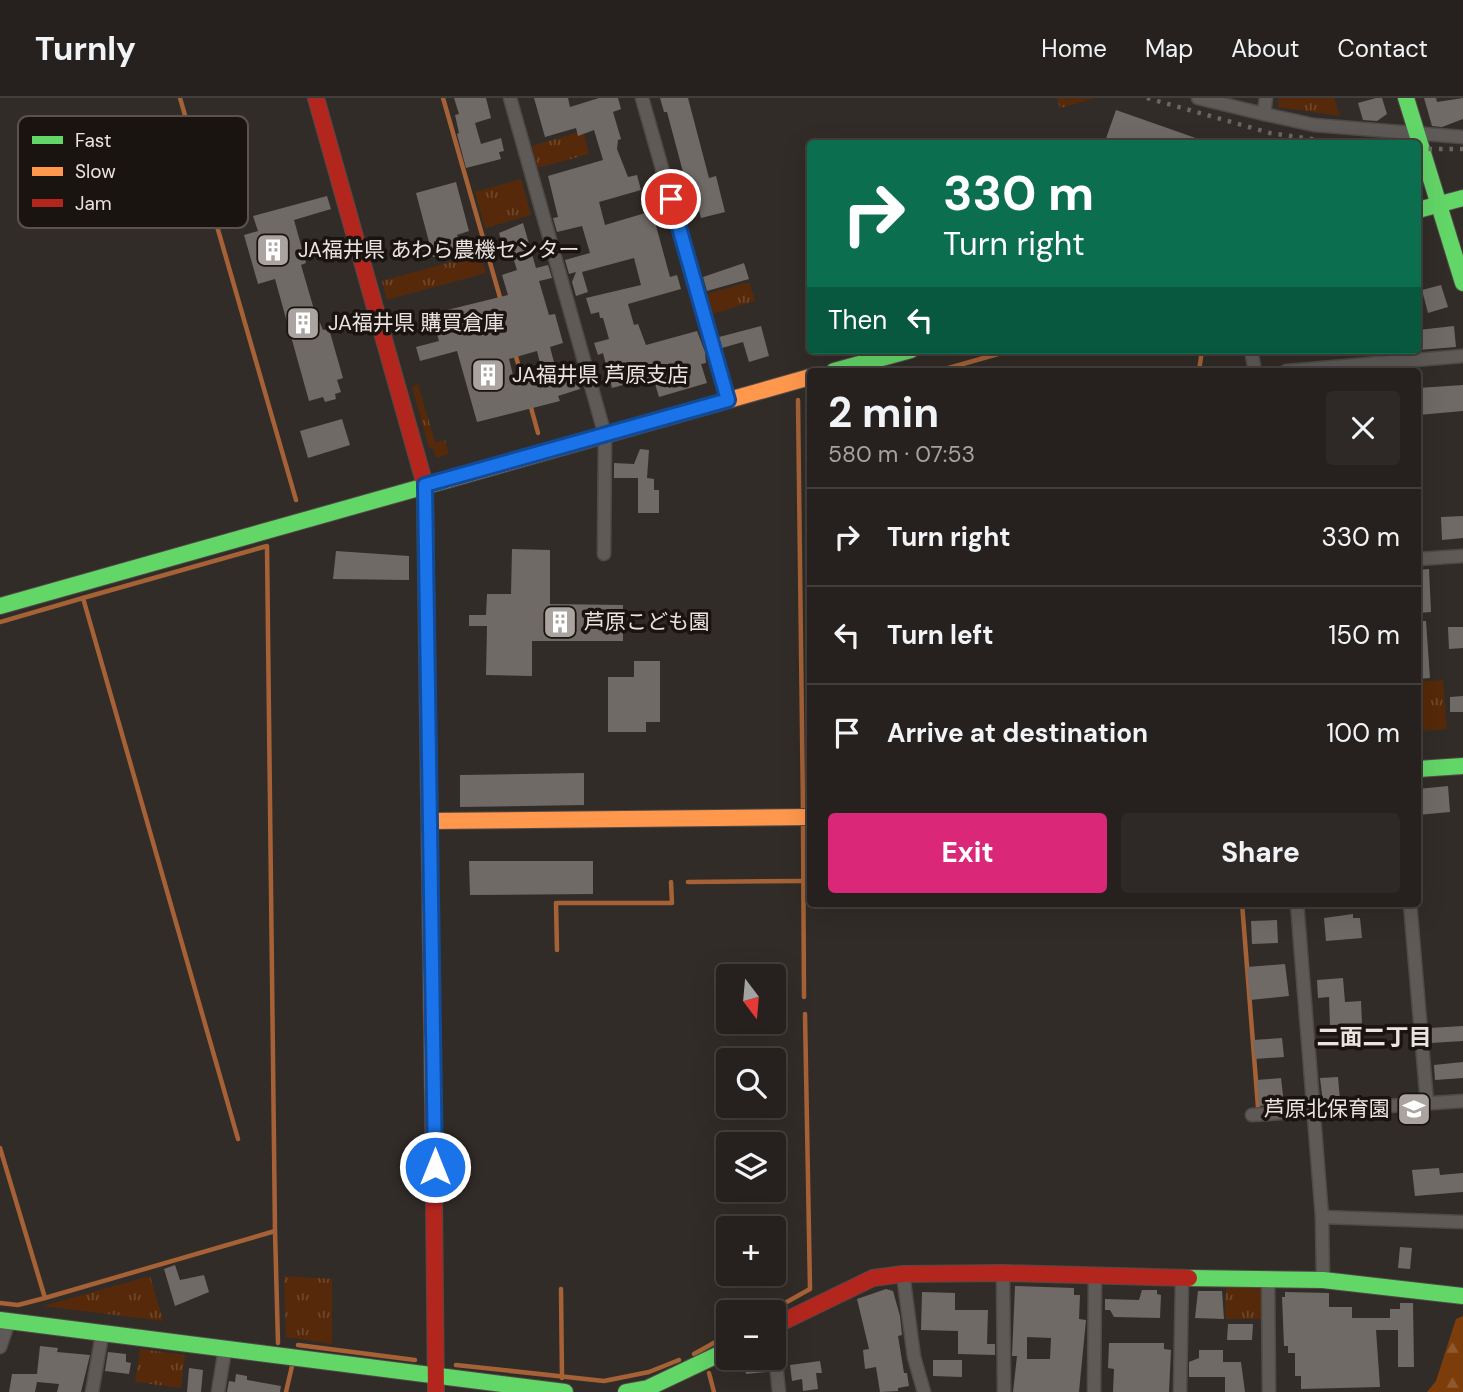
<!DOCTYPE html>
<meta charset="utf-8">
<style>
:root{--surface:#26211e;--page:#2e2927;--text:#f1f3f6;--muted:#a4a3a4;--line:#423e3c;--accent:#db2777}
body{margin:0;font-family:"DM Sans","Noto Sans JP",sans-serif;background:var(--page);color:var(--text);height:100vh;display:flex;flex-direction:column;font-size:26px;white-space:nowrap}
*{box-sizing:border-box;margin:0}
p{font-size:23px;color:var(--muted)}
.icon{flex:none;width:38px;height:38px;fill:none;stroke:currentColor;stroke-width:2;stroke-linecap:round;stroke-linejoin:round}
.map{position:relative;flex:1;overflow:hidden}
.panel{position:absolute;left:807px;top:270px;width:614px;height:539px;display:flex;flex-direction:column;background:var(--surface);border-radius:7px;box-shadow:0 7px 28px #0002,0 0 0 2px var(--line)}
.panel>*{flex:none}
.banner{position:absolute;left:807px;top:42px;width:614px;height:214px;border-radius:7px;box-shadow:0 7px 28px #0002,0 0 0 2px var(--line);background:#0b6e4f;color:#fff;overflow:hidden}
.needle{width:46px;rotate:164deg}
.fabs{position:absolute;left:716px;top:866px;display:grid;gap:14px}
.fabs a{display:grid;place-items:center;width:70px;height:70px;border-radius:7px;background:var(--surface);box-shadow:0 7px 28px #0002,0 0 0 2px var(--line);font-size:35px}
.pin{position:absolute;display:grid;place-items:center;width:60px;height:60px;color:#fff;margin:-30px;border:4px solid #fff;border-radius:50%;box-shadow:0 2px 7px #0007}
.me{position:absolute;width:77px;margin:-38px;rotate:0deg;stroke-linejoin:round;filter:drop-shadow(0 0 5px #0008)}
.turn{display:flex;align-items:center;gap:24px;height:147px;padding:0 21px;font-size:32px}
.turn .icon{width:91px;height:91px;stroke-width:2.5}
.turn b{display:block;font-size:49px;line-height:60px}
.then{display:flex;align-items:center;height:66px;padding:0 21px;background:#0003;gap:14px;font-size:26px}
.round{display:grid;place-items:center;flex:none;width:74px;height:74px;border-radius:7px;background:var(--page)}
.overview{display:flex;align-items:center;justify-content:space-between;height:119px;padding:0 21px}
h1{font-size:42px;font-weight:700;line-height:52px}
.primary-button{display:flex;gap:14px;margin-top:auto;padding:14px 21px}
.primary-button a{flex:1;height:80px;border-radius:7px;background:var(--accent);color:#fff;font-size:28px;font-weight:700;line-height:80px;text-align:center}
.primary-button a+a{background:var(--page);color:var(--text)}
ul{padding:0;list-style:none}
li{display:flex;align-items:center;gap:21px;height:98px;padding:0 21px;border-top:2px solid var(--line)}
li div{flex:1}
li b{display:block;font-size:26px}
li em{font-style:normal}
header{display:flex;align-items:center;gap:42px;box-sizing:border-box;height:98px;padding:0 35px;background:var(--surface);border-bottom:2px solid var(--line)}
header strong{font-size:33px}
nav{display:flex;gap:38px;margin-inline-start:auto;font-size:24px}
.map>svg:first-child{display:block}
.grass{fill:url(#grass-tufts)}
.forest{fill:url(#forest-firs)}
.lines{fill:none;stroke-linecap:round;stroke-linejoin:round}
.stream{stroke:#a66236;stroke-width:4.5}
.building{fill:#706a67;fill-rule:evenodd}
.street-casing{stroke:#504a47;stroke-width:15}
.fast-casing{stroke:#504a47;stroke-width:18}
.slow-casing{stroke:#504a47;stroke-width:18}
.jam-casing{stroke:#504a47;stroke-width:18}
.street{stroke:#5e5a57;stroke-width:12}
.fast{stroke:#63d668;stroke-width:16}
.slow{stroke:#ff974d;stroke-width:16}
.jam{stroke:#b3261e;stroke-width:16}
.rail{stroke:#6a6664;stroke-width:4.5;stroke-dasharray:3.5 7;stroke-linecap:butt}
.route-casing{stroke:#114b97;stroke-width:18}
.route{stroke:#1a73e8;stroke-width:12}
.labels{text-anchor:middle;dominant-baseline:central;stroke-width:7;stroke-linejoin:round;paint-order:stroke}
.poi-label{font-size:21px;fill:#ebe3df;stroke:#1a1411;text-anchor:start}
.neighbourhood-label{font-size:23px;font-weight:bold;fill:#ebe3df;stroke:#1a1411}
.key{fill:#1a1411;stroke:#59524f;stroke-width:2}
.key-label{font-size:19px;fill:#ebe3df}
</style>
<header>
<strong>Turnly</strong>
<nav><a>Home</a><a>Map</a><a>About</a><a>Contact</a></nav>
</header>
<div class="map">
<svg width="1463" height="1294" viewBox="0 0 1463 1294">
<defs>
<pattern id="grass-tufts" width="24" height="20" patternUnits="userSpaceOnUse" patternTransform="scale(1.75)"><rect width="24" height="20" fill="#552909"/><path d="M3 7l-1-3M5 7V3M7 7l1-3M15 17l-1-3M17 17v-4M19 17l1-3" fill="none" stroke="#6e482c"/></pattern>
<pattern id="forest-firs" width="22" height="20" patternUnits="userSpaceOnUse" patternTransform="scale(1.75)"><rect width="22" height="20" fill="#7c3d0b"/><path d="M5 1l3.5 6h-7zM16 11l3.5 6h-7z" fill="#8f592e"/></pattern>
</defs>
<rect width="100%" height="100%" fill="#322c28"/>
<g class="grass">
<path d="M1057,0H1095L1060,10Z"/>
<path d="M1279,0H1334L1340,18L1278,9Z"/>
<path d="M583,33L589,56L538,70L532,48Z"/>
<path d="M521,81L531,117L485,130L475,94Z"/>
<path d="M480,156L486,175L387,202L382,183Z"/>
<path d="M749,184L755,203L712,216L706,196Z"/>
<path d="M418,286L435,344L445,342L449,356L436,360L433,350H429L412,288Z"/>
<path d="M1443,582L1447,631L1418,633V584Z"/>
<path d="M150,1178L163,1223L43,1208Z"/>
<path d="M284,1178L332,1181V1246L286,1239Z"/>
<path d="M1226,1188L1261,1191V1221H1225Z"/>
<path d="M140,1251L185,1257L181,1290L135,1284Z"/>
</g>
<path class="forest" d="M1463,1218V1294H1427L1436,1283L1456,1221Z"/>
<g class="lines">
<g class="stream">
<path d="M180,0L296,402"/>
<path d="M443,0L501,203"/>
<path d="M515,255L524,287"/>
<path d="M938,273L1012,252"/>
<path d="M1199,273L1202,252"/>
<path d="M798,302L803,713"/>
<path d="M530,306L538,335"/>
<path d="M83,500L267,448L275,1133"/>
<path d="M0,524L83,500L238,1041"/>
<path d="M803,725L804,899"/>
<path d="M688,784L803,783"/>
<path d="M1242,805L1258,1009"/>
<path d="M557,852L556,805H672L671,784"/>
<path d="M0,1050L45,1200"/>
<path d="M561,1191L562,1280"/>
<path d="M0,1205L18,1207L45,1200L275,1133L278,1245"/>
<path d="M769,1214L810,1191L805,916"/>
<path d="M298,1247L415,1262"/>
<path d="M694,1256L728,1237"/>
<path d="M456,1267L604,1283L649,1274L679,1262"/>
<path d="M709,1275L714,1294"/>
<path d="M286,1294L292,1268"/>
</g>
</g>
<g class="building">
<path d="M454,0H486L491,20L475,25L481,46L501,40L504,53L499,54L501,61L466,70L457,36L459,35L455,17L459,16Z"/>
<path d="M534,0H568L570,9L599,0H618L621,11L613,14L621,41L618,42L617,51L628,79L637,77L641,92L599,104L605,127L652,113L670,179L677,177L681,191L628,206L634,227L638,226L646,247L697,233L705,254L706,265L701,266L707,285L659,299L653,279L612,290L603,255L598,257L594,245L609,241L603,220H600L599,214L591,216L586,200L641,187L634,160L582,174L588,194L576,198L572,184L576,174L569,176L565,162L590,155L582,128L557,134L553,120L558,119L548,78L603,62L594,32L578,38L576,30L545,39Z"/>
<path d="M660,0H688L709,80L716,78L725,114L701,120L696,101L684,104L676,76L683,74L667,14H664Z"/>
<path d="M1376,0H1382L1387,16L1377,23L1363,22L1358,5Z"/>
<path d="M1424,0H1436L1437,4L1463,0V21L1442,29L1432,28Z"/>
<path d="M1116,12L1207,44V46H1104Z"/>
<path d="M456,84L469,133L457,137L461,152L433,159L416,95Z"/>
<path d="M327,98L331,111L294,122L306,165L301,167L313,208L323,232L329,231L343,280L337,282L341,294L335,296L336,301L325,304L323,299L309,303L275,181L258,186L244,137L258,133L253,118Z"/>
<path d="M523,125L536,170L548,167L552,180L539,183L549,217L555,216L563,245L550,249L556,272L561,280L575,275L580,291L558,298L560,303L477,324L457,253L420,263L416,249L439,243L431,216L508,197L502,177L517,172L509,147L503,149L499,135ZM537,253L543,277L515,285L509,261Z"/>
<path d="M744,165L749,181L707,193L703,179Z"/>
<path d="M1441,187L1448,209L1428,215L1422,192Z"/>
<path d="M761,228L769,258L749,264L743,244L722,250L719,239Z"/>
<path d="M1454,228L1456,249L1418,252V232Z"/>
<path d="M1463,287V313L1418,317V290Z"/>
<path d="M342,321L350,347L308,360L300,333Z"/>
<path d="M640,351L649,352L647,380L654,381V392H659V415H638V380H614V365L634,366Z"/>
<path d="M1463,418V440L1442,442L1441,419Z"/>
<path d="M512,451L550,452V506L623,507V543H532V578L486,577L487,528H469V517H486L487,496H511Z"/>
<path d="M336,453L409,458V482L333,481Z"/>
<path d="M1429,471L1431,514L1418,515V472Z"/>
<path d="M1418,523H1426L1430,580L1418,581Z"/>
<path d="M1448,529H1463V550L1449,551Z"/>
<path d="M634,563H660V624H646V634H608V579H634Z"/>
<path d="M1463,598V614H1450V599Z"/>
<path d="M584,675V707L460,709V677Z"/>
<path d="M1448,688L1450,714L1418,717V691Z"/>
<path d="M469,763H593V796L470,797Z"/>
<path d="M1353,816V820H1360L1362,840L1326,843L1324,820Z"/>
<path d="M1277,822L1278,845L1252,846L1251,823Z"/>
<path d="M1285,866L1289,898L1250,902L1247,869Z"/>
<path d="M1343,880L1345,904L1361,903L1362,926L1330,927L1329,899L1318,900L1317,882Z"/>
<path d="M1463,928V943L1431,945L1429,930Z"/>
<path d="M1282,940L1284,959L1255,961L1253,942Z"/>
<path d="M1463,964V980L1435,982L1434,967Z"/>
<path d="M1338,979L1340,1002L1323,1004L1320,980Z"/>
<path d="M1281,980L1284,1006L1259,1008L1257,982Z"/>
<path d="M1439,1070L1440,1077L1463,1075V1094L1415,1098L1412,1072Z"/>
<path d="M1400,1149L1412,1150L1410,1171L1398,1170Z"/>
<path d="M175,1167L180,1182L204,1177L209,1194L175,1208L164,1171Z"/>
<path d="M1015,1188L1074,1190V1197H1080L1079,1221L1086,1222L1079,1294H1013L1017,1258H1012ZM1027,1239L1051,1240L1050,1261H1027Z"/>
<path d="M886,1191L893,1193L900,1218L902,1237L898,1238L904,1275H907L909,1288L898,1290V1293L880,1294L876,1269L865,1271L863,1252L869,1251L857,1201Z"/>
<path d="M1142,1192H1157V1196L1161,1197L1160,1220L1114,1219L1110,1212H1105V1201L1139,1202Z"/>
<path d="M1198,1193H1222L1224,1221L1195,1220Z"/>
<path d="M922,1194L955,1195V1212H988L987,1246H995V1257L958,1256V1233L921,1232Z"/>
<path d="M1285,1194L1329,1195V1209H1352V1220H1390V1211H1400V1205H1413L1414,1269H1398V1232H1376L1380,1289L1301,1291V1278H1295V1255H1288V1248H1284L1282,1199H1285Z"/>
<path d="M1228,1226H1253L1252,1242H1227Z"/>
<path d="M1109,1245H1164V1251L1171,1252L1169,1294H1113L1114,1271L1108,1270Z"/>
<path d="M40,1248L58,1250L57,1254L90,1257L81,1294H57L59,1286L37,1284L35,1294H9L12,1276H37Z"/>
<path d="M1199,1252H1223V1264H1241L1245,1294H1225V1279H1189V1264L1199,1260Z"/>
<path d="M108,1254L126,1256V1264L131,1265L129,1276L105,1273Z"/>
<path d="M766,1260L767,1274L746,1276L744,1261Z"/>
<path d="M933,1262H962V1279L933,1278Z"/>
<path d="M820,1263L822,1275H816L818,1291L803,1293L802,1281L792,1283L790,1267Z"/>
<path d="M189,1270L203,1272L201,1294H187Z"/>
<path d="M236,1276L247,1278V1282L281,1288L280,1294H227L229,1283L235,1284Z"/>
</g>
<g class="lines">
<g class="street-casing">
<g id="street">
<path d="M510,0L605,337L604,456"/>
<path d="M642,0L728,302"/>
<path d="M1198,0L1264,16L1266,0"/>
<path d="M1264,16L1314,27L1463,39"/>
<path d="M1251,252L1255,273"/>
<path d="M1286,273L1463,258"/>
<path d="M1418,461L1463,458"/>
<path d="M1297,805L1322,1119L1323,1182"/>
<path d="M1410,805L1427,1005"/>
<path d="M1252,1017L1463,1003"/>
<path d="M1322,1119L1463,1124"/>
<path d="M1003,1175L1004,1294"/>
<path d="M903,1176L914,1259L924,1294"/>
<path d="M1268,1180L1269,1294"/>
<path d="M774,1246L779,1294"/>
<path d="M0,1249L9,1223"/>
<path d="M92,1294L102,1237"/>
<path d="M218,1294L225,1251"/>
<path d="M1094,1294L1095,1179"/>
<path d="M1180,1294L1182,1180"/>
</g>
</g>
<g class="fast-casing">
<g id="fast">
<path d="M1406,0L1463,185"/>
<path d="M1418,112L1463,100"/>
<path d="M834,273L911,252"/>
<path d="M0,508L447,382"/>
<path d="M1418,671L1463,668"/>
<path d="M1189,1180L1323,1182L1463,1198"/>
<path d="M0,1222L565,1294"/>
<path d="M626,1294L648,1290L728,1252"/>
</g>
</g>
<g class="slow-casing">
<g id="slow">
<path d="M447,382L810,279"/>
<path d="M425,400L433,1007"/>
<path d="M431,723L810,719"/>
</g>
</g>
<g class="jam-casing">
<g id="jam">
<path d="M316,0L425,387V400"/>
<path d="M433,1007L436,1294"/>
<path d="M774,1228L873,1180L903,1176L1003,1175L1189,1180"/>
</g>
</g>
<use href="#street" class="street"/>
<use href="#fast" class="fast"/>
<use href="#slow" class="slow"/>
<use href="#jam" class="jam"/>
<g class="rail">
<path d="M1147,0L1270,35L1346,46"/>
<path d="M1418,51H1463"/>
</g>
</g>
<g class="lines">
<g class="route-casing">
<path id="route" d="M435,1069L425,387L728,302L671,101"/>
</g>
<use href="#route" class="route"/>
</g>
<defs>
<g id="building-square" transform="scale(1.75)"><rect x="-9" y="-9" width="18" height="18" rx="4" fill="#aaa39f" stroke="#1a1411"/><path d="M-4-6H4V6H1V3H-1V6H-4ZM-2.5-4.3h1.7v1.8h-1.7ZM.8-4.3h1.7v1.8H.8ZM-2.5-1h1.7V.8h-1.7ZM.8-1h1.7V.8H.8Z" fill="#fff"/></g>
<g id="school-square" transform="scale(1.75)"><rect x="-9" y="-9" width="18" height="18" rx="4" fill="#aaa39f" stroke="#1a1411"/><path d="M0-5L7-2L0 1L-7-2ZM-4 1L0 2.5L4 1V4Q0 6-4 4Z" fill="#fff"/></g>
</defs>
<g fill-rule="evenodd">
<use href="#building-square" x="273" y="152"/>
<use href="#building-square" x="303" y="225"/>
<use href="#building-square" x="488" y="277"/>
<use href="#building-square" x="560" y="524"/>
<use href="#school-square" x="1414" y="1011"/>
</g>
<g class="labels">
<g class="poi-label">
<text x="298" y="152">JA福井県 あわら農機センター</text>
<text x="328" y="225">JA福井県 購買倉庫</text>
<text x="512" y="277">JA福井県 芦原支店</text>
<text x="584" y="524">芦原こども園</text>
<text x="1390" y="1011" text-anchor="end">芦原北保育園</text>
</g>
<g class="neighbourhood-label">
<text x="1374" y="939">二面二丁目</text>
</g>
</g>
<rect x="18" y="18" width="230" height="112" rx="10" class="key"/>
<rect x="32" y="38" width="31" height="8" fill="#63d668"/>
<rect x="32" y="69" width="31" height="9" fill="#ff974d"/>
<rect x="32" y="101" width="31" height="8" fill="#b3261e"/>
<g class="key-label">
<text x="75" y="49">Fast</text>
<text x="75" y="80">Slow</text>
<text x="75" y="112">Jam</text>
</g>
</svg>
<div class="fabs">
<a><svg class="needle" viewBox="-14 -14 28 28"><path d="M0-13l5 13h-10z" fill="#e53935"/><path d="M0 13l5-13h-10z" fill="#a4a3a4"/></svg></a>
<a><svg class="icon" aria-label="search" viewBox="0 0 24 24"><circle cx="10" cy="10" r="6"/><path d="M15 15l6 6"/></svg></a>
<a><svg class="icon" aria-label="layers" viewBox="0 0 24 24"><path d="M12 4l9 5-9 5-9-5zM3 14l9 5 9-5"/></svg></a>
<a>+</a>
<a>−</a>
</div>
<div class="pin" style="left:671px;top:101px;background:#d93025"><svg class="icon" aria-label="arrive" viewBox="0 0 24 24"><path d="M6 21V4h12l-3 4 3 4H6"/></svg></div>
<svg class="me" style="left:435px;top:1069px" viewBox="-20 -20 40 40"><circle r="17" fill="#1a73e8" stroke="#fff" stroke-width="3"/><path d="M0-11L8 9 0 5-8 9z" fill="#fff"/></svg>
<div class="banner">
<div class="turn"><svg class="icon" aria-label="right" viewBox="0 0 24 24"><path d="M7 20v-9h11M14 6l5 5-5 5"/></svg><div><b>330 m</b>Turn right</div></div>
<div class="then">Then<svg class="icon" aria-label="left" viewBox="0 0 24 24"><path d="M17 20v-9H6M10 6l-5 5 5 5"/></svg></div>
</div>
<section class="panel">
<div class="overview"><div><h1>2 min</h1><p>580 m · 07:53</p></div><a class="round"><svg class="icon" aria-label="close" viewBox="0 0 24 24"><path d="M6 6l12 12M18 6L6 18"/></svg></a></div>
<ul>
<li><svg class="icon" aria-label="right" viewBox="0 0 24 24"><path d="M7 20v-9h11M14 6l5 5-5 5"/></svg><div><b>Turn right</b></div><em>330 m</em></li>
<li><svg class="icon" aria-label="left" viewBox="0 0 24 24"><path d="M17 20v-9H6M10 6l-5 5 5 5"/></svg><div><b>Turn left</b></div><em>150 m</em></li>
<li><svg class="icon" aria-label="arrive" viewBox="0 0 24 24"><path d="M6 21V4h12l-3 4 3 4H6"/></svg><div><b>Arrive at destination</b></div><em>100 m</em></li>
</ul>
<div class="primary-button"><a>Exit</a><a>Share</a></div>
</section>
</div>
